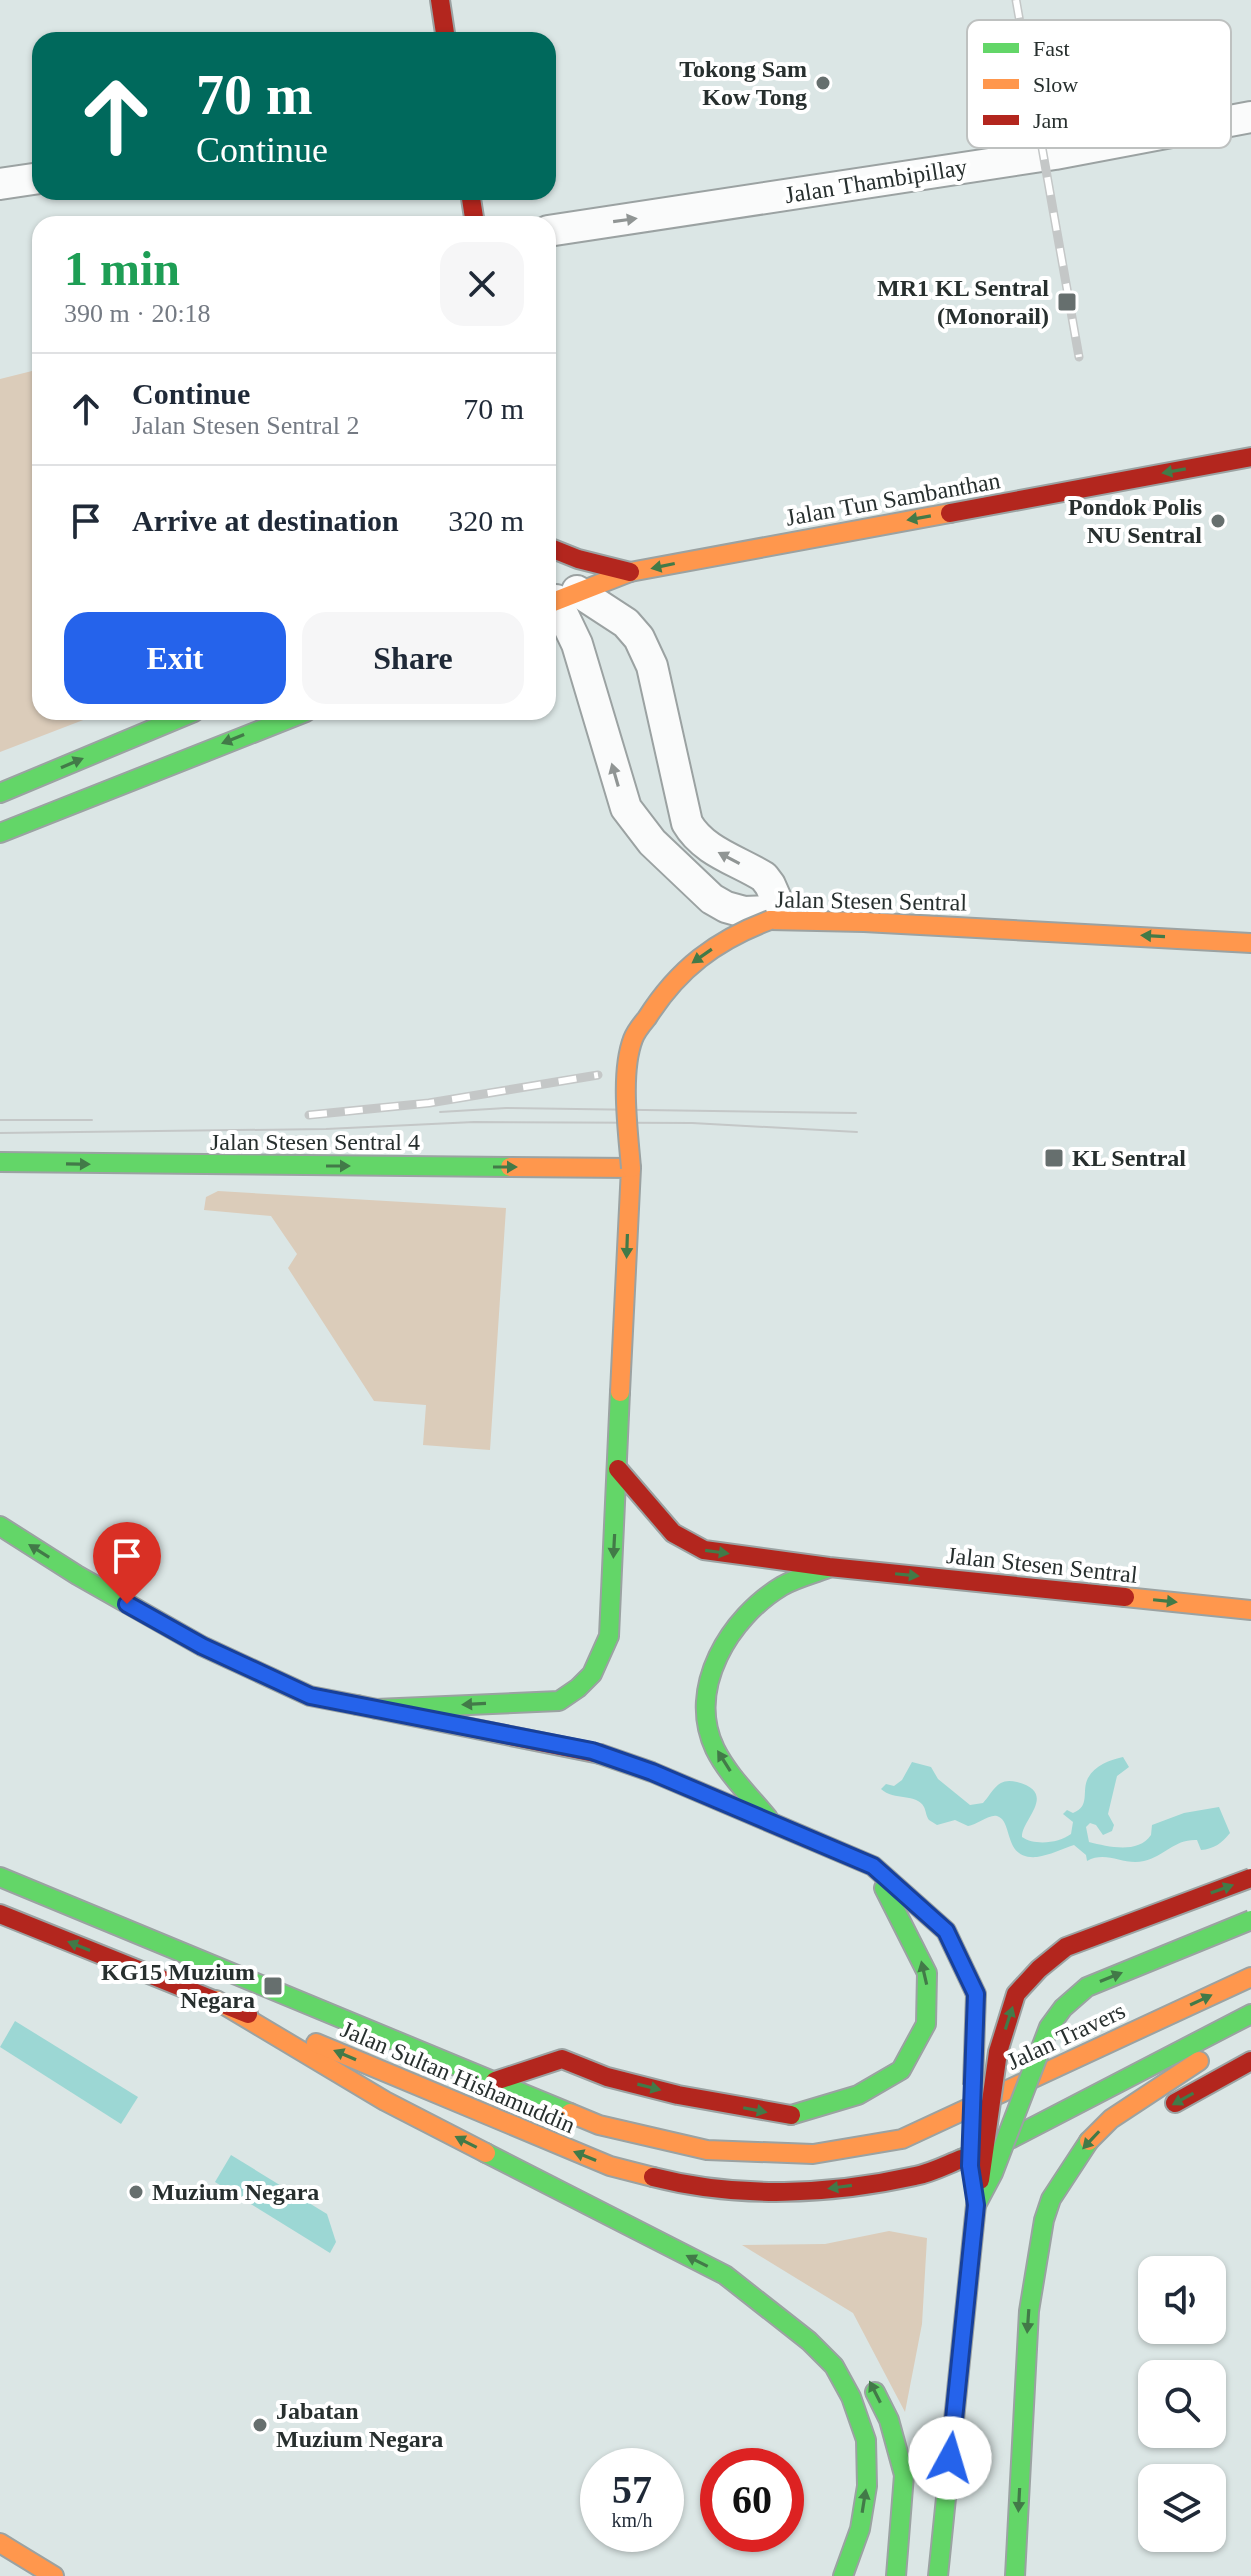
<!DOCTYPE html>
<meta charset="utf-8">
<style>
:root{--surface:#fff;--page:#f6f6f7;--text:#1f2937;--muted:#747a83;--line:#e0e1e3;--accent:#2563eb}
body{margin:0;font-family:Georgia,serif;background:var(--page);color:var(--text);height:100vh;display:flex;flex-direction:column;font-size:30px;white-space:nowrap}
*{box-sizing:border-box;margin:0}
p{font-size:26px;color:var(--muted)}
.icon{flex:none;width:44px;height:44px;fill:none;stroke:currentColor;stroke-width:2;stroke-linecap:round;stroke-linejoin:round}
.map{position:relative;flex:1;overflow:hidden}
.panel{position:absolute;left:32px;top:216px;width:524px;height:504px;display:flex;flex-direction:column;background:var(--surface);border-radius:24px;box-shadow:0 2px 6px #0004}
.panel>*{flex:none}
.hud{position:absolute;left:32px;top:32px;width:524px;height:168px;border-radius:24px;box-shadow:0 2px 6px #0004;background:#00695c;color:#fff;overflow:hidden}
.controls{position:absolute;left:1138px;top:2256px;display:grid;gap:16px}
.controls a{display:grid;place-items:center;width:88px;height:88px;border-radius:16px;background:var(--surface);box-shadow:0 2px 6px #0004;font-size:40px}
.speed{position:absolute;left:580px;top:2448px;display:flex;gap:16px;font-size:40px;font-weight:700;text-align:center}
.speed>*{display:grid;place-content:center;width:104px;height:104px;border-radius:50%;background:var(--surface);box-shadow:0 2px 6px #0004;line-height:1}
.speed small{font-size:20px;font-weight:400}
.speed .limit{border:12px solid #d22;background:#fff;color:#111}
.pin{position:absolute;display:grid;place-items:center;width:68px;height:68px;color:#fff;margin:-82px -34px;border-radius:50% 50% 50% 0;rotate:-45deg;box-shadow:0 0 8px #0007}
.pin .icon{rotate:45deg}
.me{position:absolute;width:88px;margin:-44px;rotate:6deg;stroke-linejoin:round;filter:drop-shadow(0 0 6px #0008)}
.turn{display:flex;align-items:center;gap:28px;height:168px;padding:0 32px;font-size:36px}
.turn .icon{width:104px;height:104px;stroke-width:2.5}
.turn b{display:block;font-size:56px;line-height:68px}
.round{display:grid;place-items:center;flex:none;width:84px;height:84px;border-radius:24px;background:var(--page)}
.headline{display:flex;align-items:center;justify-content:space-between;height:136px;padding:0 32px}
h1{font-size:48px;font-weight:600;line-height:60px;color:#1e9e55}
.cta{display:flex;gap:16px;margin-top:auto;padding:16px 32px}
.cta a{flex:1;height:92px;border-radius:24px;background:var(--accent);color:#fff;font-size:32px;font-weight:600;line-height:92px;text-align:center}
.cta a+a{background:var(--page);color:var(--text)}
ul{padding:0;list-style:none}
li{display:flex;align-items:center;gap:24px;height:112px;padding:0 32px;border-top:2px solid var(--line)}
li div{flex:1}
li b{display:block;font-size:30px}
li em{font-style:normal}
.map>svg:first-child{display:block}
.green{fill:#dbccba}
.water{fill:#9cd7d4}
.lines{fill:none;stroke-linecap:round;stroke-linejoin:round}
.street-casing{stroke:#9ba2a2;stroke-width:34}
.fast-casing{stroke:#9ba2a2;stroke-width:22}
.slow-casing{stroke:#9ba2a2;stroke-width:22}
.jam-casing{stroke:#9ba2a2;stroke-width:22}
.street{stroke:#fafbfb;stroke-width:30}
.fast{stroke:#63d668;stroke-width:18}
.slow{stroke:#ff974d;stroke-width:18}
.jam{stroke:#b3261e;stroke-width:18}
.tram{stroke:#c4c7c7;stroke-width:2}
.rail-casing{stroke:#c4c7c7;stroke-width:9}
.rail{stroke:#fff;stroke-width:6;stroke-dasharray:18;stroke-linecap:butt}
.fast-bridge-casing{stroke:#9ba2a2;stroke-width:22;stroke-linecap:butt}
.slow-bridge-casing{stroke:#9ba2a2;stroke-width:22;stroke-linecap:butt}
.jam-bridge-casing{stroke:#9ba2a2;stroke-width:22;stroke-linecap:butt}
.fast-bridge{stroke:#63d668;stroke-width:18}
.slow-bridge{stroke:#ff974d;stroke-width:18}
.jam-bridge{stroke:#b3261e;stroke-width:18}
.oneway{fill:#909594}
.oneway2{fill:#427a48}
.route-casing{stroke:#184099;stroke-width:20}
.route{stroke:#2563eb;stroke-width:14}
.poi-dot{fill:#666f6e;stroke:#fff;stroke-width:3}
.labels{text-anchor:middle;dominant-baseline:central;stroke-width:8;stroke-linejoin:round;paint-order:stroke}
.poi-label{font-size:24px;font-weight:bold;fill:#272f2e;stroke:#fff;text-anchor:end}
.street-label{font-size:24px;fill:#272f2e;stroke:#fff}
.key{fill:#fff;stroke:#bec1c0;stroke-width:2}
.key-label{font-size:22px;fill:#272f2e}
</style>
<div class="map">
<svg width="1251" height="2576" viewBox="0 0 1251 2576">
<rect width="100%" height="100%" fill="#dbe6e5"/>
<g class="green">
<path d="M40,369V712H104L0,752V379Z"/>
<path d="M218,1191L506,1208L490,1450L423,1445L426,1405L374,1401L288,1268L297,1254L271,1216L204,1210L206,1197Z"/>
<path d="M889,2231L927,2238L922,2324L905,2412L853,2313L742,2245L825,2244Z"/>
</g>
<g class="water">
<path d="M1123,1757L1129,1767L1117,1776L1108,1814L1114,1825L1112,1831L1103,1835L1096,1825L1090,1823L1086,1827L1089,1842C1109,1847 1138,1854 1151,1835L1152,1825L1184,1813L1219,1807L1230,1833C1222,1843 1214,1849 1201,1850L1197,1840C1174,1839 1165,1856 1144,1861C1123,1866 1107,1850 1087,1861L1086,1855L1074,1845C1062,1849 1050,1855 1037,1857C1002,1860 1014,1821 997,1816C989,1814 977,1825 968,1826L955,1820L937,1825L929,1820C926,1816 926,1811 924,1807C917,1793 894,1801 881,1789L886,1784L894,1786L902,1780L912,1762L931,1767L938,1779L970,1805L983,1803C994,1791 997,1777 1017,1782C1059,1793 1021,1820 1022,1837C1035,1846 1059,1843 1071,1834L1073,1822L1063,1814L1067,1810L1073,1813C1091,1806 1081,1791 1088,1778C1095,1765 1110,1760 1123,1757Z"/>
<path d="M15,2021L138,2097L121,2124L0,2047Z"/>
<path d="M231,2155L327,2214L336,2242L330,2253L215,2182Z"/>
</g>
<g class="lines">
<g class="street-casing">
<g id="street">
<path d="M0,184L40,178"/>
<path d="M548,231L1055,154L1251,117"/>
<path d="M577,591L626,623L639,638L652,666L687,823C704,852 737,860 764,877L770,885L781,910"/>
<path d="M556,600L577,644L626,808L652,842L712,899L726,907L744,912L776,911"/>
</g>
</g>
<g class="fast-casing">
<g id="fast">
<path d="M0,793L194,712"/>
<path d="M0,833L306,712"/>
<path d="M0,1162L510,1167"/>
<path d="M0,1526L77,1575L202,1646L310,1696L357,1705"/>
<path d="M376,1709L559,1701L578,1688L592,1674L609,1636L620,1392"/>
<path d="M600,1754L652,1772L873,1866L946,1931L976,1994"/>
<path d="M768,1818C750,1796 728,1775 715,1749C686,1688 730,1617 782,1586C796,1578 813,1574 828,1568"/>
<path d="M0,1877L570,2113"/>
<path d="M791,2115L858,2095L901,2070L926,2024L927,1973L884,1888"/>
<path d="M486,2153L725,2275L809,2341L834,2366L851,2397L866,2440L867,2486L860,2529L843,2576"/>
<path d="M961,2159L1012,2138L1251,2014"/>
<path d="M875,2392L889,2420L904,2475L896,2576"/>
<path d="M938,2576L976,2205"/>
<path d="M1015,2576L1029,2311L1044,2220L1051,2199L1089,2141"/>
</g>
</g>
<g class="slow-casing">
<g id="slow">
<path d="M548,604L630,572L950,513"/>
<path d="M770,920L864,922L1251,943"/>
<path d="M510,1167L631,1168L620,1392"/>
<path d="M1125,1597L1251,1610"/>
<path d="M216,2000L385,2101L486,2153"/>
<path d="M316,2043L610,2166L653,2177"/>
<path d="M570,2113L599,2125L707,2150L813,2154L902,2139L1251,1977"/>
<path d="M1089,2141L1111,2119L1199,2061"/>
<path d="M0,2543L54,2576"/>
</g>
</g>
<g class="jam-casing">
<g id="jam">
<path d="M440,0L446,40"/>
<path d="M470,192L475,224"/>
<path d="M950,513L1251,457"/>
<path d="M548,547L578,559L630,572"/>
<path d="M618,1469L673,1533L704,1550L829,1567L1125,1597"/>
<path d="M357,1705L600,1754"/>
<path d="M0,1914L248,2014"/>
<path d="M495,2081L562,2059L607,2077L678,2095L791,2115"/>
<path d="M1175,2103L1251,2061"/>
<path d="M653,2177C738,2199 830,2195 915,2176C931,2173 946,2165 961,2159"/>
</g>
</g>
<use href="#street" class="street"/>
<use href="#fast" class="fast"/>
<use href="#slow" class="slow"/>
<use href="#jam" class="jam"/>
<g class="tram">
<path d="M440,1112L506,1108L856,1113"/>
<path d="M0,1120H92"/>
<path d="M0,1133L326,1129L474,1122L692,1123L857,1132"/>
</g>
<g class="rail-casing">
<g id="rail">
<path d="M1016,0L1079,357"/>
<path d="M309,1115L429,1103L598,1075"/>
</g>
</g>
<use href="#rail" class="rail"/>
<g class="fast-bridge-casing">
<g id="fast-bridge">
<path d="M973,2085L976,1994"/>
<path d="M976,2205L993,2173L1049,2027L1063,2008L1087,1987L1251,1920"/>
</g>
</g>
<g class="slow-bridge-casing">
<path id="slow-bridge" d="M631,1168C628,1131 620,1073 633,1039C636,1031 642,1024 647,1018C678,969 716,940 770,920"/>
</g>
<g class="jam-bridge-casing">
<path id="jam-bridge" d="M980,2180L998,2052L1016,1994L1039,1969L1066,1947L1251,1878"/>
</g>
<use href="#fast-bridge" class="fast-bridge"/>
<use href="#slow-bridge" class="slow-bridge"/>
<use href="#jam-bridge" class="jam-bridge"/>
</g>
<defs><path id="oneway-solid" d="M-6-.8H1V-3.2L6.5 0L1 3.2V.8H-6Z" transform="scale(2)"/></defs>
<g class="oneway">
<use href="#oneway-solid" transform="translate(625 220) rotate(-8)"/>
<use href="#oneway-solid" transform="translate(615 775) rotate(-106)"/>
<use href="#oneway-solid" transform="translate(729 858) rotate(-152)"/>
</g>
<g class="oneway2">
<use href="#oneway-solid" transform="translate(1174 471) rotate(170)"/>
<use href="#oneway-solid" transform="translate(919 518) rotate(170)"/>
<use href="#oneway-solid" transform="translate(663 566) rotate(168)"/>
<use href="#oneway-solid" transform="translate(233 739) rotate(158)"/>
<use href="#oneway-solid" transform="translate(72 763) rotate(-23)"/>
<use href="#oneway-solid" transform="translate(1153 936) rotate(-177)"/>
<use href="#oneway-solid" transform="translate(702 956) rotate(145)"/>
<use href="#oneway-solid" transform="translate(78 1164) rotate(1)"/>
<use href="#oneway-solid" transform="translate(338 1166)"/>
<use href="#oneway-solid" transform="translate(505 1167)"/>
<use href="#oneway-solid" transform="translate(627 1246) rotate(92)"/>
<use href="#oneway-solid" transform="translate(614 1546) rotate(93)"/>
<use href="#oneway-solid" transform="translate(39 1551) rotate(-148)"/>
<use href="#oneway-solid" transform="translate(717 1552) rotate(8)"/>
<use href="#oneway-solid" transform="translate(907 1575) rotate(6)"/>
<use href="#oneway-solid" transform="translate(1165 1601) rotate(6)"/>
<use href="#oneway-solid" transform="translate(474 1704) rotate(177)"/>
<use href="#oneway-solid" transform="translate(724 1761) rotate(-122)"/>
<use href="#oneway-solid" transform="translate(1222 1889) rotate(-20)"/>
<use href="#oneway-solid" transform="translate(79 1946) rotate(-158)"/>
<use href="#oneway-solid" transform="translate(924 1973) rotate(-103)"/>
<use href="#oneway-solid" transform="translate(1111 1977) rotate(-22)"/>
<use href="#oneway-solid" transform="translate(1201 2000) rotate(-25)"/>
<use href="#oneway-solid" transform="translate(1009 2018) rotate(-72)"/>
<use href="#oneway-solid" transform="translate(345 2055) rotate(-157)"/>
<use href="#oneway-solid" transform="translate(649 2087) rotate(14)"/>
<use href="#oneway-solid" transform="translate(1183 2099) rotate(151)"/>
<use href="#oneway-solid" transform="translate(755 2110) rotate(11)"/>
<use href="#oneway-solid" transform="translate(1091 2140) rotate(133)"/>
<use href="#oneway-solid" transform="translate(466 2142) rotate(-153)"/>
<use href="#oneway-solid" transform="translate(585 2156) rotate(-158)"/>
<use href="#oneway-solid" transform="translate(840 2187) rotate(172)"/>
<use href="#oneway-solid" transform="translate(697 2261) rotate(-153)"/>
<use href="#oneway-solid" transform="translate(1028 2321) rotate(94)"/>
<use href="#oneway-solid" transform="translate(875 2392) rotate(-117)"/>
<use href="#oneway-solid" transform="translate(1019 2500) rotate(93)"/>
<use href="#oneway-solid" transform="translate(864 2501) rotate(-81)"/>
</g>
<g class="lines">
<g class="route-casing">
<path id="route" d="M127,1604L202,1646L310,1696L592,1751L652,1772L873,1866L946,1931L976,1994L970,2166L976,2205L950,2458"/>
</g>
<use href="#route" class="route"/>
</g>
<g class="poi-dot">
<circle cx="823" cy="83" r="8"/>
<rect x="1057" y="292" width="20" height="20" rx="4"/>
<circle cx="1218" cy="521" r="8"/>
<rect x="1044" y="1148" width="20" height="20" rx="4"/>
<rect x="263" y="1976" width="20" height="20" rx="4"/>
<circle cx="136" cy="2192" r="8"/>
<circle cx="260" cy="2425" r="8"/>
</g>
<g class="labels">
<g class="poi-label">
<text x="807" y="69">Tokong Sam<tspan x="807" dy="28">Kow Tong</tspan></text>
<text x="1049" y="288">MR1 KL Sentral<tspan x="1049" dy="28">(Monorail)</tspan></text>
<text x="1202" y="507">Pondok Polis<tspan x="1202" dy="28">NU Sentral</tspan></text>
<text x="1072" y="1158" text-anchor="start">KL Sentral</text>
<text x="255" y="1972">KG15 Muzium<tspan x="255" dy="28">Negara</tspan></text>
<text x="152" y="2192" text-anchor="start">Muzium Negara</text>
<text x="276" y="2411" text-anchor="start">Jabatan<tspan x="276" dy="28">Muzium Negara</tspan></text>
</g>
<g class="street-label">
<text transform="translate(876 181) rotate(-9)">Jalan Thambipillay</text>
<text transform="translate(893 499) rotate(-10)">Jalan Tun Sambanthan</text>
<text transform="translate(871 901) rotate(1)">Jalan Stesen Sentral</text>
<text x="315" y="1142">Jalan Stesen Sentral 4</text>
<text transform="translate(1042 1565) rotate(6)">Jalan Stesen Sentral</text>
<text transform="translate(1066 2036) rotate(-25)">Jalan Travers</text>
<text transform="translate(458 2077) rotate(23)">Jalan Sultan Hishamuddin</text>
</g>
</g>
<rect x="967" y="20" width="264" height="128" rx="12" class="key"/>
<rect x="983" y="43" width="36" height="10" fill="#63d668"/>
<rect x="983" y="79" width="36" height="10" fill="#ff974d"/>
<rect x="983" y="115" width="36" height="10" fill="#b3261e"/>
<g class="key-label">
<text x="1033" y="56">Fast</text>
<text x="1033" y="92">Slow</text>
<text x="1033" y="128">Jam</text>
</g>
</svg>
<div class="controls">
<a><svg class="icon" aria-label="sound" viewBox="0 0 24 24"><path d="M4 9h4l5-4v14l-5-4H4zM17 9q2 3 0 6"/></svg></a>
<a><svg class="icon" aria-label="search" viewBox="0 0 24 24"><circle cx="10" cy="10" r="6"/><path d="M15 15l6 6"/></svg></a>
<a><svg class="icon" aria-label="layers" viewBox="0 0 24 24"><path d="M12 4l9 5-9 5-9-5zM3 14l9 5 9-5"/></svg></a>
</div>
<div class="speed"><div>57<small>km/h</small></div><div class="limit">60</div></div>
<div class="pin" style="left:127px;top:1604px;background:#d93025"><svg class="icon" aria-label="arrive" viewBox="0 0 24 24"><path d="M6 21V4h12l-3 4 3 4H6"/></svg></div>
<svg class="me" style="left:950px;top:2458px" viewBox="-20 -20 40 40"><circle r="19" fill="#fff"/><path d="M0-13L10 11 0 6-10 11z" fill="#2563eb"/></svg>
<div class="hud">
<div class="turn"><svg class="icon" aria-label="ahead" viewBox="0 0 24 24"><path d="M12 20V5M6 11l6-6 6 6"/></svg><div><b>70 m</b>Continue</div></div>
</div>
<section class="panel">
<div class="headline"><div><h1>1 min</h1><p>390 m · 20:18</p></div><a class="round"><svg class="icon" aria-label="close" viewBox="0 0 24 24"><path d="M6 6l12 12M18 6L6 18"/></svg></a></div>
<ul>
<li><svg class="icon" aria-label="ahead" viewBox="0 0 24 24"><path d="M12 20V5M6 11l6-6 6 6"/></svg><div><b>Continue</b><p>Jalan Stesen Sentral 2</p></div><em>70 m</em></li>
<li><svg class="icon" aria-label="arrive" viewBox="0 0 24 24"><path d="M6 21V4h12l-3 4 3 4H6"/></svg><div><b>Arrive at destination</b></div><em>320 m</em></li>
</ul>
<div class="cta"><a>Exit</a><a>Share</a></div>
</section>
</div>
